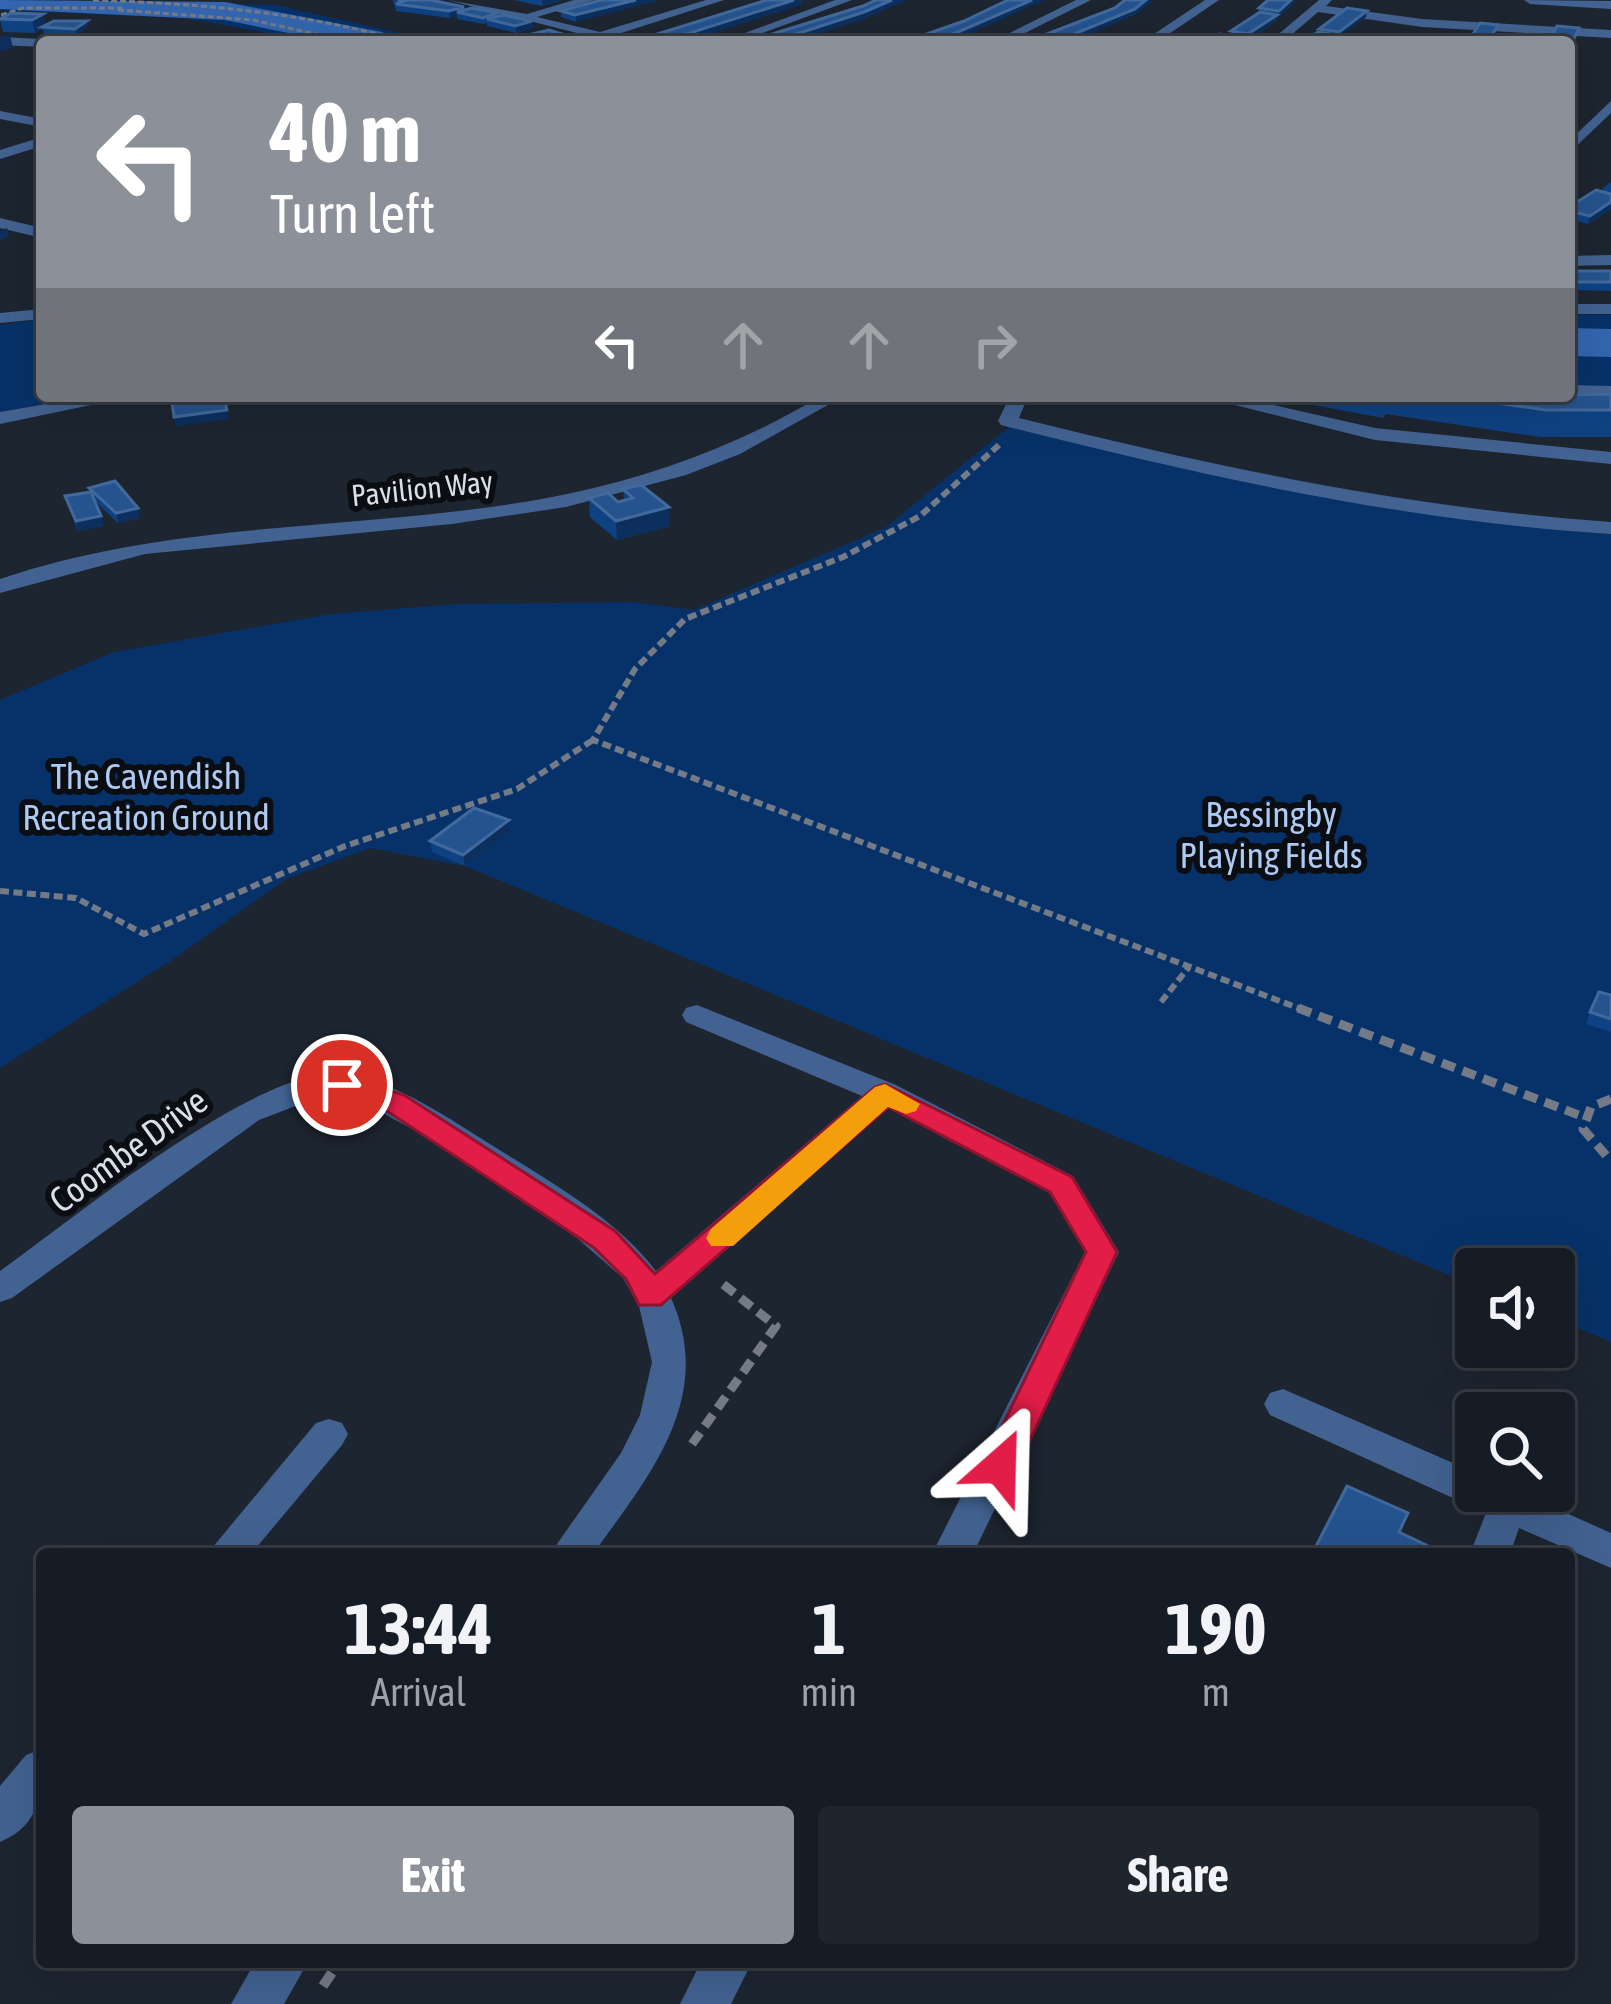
<!DOCTYPE html>
<style>
:root{--surface:#161c25;--page:#1f252d;--text:#f1f3f6;--muted:#9ea1a7;--line:#353a42;--accent:#8c9099}
body{margin:0;font-family:"Asap Condensed",sans-serif;background:var(--page);color:var(--text);height:100vh;display:flex;flex-direction:column;font-size:45px;white-space:nowrap}
*{box-sizing:border-box;margin:0}
p{font-size:39px;color:var(--muted)}
.icon{flex:none;width:66px;height:66px;fill:none;stroke:currentColor;stroke-width:2;stroke-linecap:round;stroke-linejoin:round}
.map{position:relative;flex:1;overflow:hidden}
.details{position:absolute;left:36px;top:1548px;width:1539px;height:420px;display:flex;flex-direction:column;background:var(--surface);border-radius:12px;box-shadow:0 12px 48px #0002,0 0 0 3px var(--line)}
.details>*{flex:none}
.banner{position:absolute;left:36px;top:36px;width:1539px;height:366px;border-radius:12px;box-shadow:0 12px 48px #0002,0 0 0 3px var(--line);background:#8c9099;color:#fff;overflow:hidden}
.tools{position:absolute;left:1455px;top:1248px;display:grid;gap:24px}
.tools a{display:grid;place-items:center;width:120px;height:120px;border-radius:12px;background:var(--surface);box-shadow:0 12px 48px #0002,0 0 0 3px var(--line);font-size:60px}
.pin{position:absolute;display:grid;place-items:center;width:102px;height:102px;color:#fff;margin:-51px;border:6px solid #fff;border-radius:50%;box-shadow:0 3px 12px #0007}
.me{position:absolute;width:132px;margin:-66px;rotate:25deg;stroke-linejoin:round;filter:drop-shadow(0 0 9px #0008)}
.turn{display:flex;align-items:center;gap:42px;height:252px;padding:0 36px;font-size:54px}
.turn .icon{width:156px;height:156px;stroke-width:2.5}
.turn b{display:block;font-size:84px;line-height:102px}
.lanes{display:flex;align-items:center;height:114px;padding:0 36px;background:#0003;justify-content:center;gap:60px;direction:ltr}
.lanes .off{opacity:.35}
.eta{display:flex;justify-content:space-evenly;align-items:center;height:204px;text-align:center}
.eta b{font-size:72px;font-weight:700;line-height:84px}
.action{display:flex;gap:24px;margin-top:auto;padding:24px 36px}
.action a{flex:1;height:138px;border-radius:12px;background:var(--accent);color:#fff;font-size:48px;font-weight:700;line-height:138px;text-align:center}
.action a+a{background:var(--page);color:var(--text)}
.map>svg:first-child{display:block}
.green{fill:#073269}
.lines{fill:none;stroke-linecap:round;stroke-linejoin:round}
.river{fill:#3366af;fill-rule:evenodd}
.path-far3{stroke:#747b86;stroke-width:3;stroke-dasharray:6 3;stroke-linecap:butt}
.path-far2{stroke:#747b86;stroke-width:6;stroke-dasharray:9 4.5;stroke-linecap:butt}
.path-far1{stroke:#747b86;stroke-width:9;stroke-dasharray:14 8;stroke-linecap:butt}
.path{stroke:#747b86;stroke-width:10;stroke-dasharray:16 9;stroke-linecap:butt}
.minor{fill:#426291;fill-rule:evenodd}
.wall{fill:#0f4283}
.shaded-wall{fill:#0c2f5d}
.building{fill:#25538d;stroke:#41699b;stroke-width:3}
.route{fill:#e11d48;stroke:#92132f;stroke-width:3}
.slow{fill:#f59e0b}
.labels{text-anchor:middle;dominant-baseline:central;stroke-width:12;stroke-linejoin:round;paint-order:stroke}
.far-street-label{font-size:30px;fill:#d9dfe7;stroke:#0a0e13}
.park-label{font-size:36px;fill:#afcaf2;stroke:#0a0e13}
.street-label{font-size:36px;fill:#d9dfe7;stroke:#0a0e13}
</style>
<div class="map">
<svg width="1611" height="2004" viewBox="0 0 1611 2004">
<rect width="100%" height="100%" fill="#1d2531"/>
<g class="green">
<path d="M0,0L275,5L439,42H318L185,18L0,10Z"/>
<rect x="1569" y="315" width="42" height="72"/>
<path d="M42,319V396H83L0,412V325Z"/>
<path d="M1010,426C1210,474 1405,520 1611,534V1342L1554,1318V1269H1476V1286L465,866L370,848L286,879L172,960L0,1068V700L114,652L331,614L458,604L632,602L694,610L886,527Z"/>
</g>
<g class="lines">
<g class="river">
<path d="M0,0L225,2L382,32L398,42H333L225,20L0,9Z"/>
<path d="M1569,328L1611,329V357L1569,356Z"/>
</g>
<g class="path-far3">
<path d="M93,0C205,4 300,12 408,42"/>
<path d="M118,10L253,20L351,42"/>
<path d="M1,15L23,8H122"/>
<path d="M67,39L118,42"/>
</g>
<g class="path-far2">
<path d="M999,445L920,516L843,557L685,619L635,669L593,740L1306,1011"/>
<path d="M0,891L76,898L144,934L345,846L517,789L593,740"/>
<path d="M1161,1002L1189,967"/>
</g>
<g class="path-far1">
<path d="M1298,1008L1584,1117"/>
<path d="M1611,1099L1591,1107L1583,1129L1611,1161"/>
<path d="M692,1444L776,1326L719,1281"/>
</g>
<path class="path" d="M323,1986L339,1962"/>
<g class="minor">
<path d="M447,0L527,14L574,0H594L537,17L600,32L706,0H724L615,35L633,42H612Z"/>
<path d="M835,0H852L738,42H720Z"/>
<path d="M1076,0H1091L1007,42H991Z"/>
<path d="M1205,0H1219L1157,42H1142Z"/>
<path d="M1319,0H1332L1326,6L1422,19L1611,30V38L1422,27L1318,12L1283,42H1269Z"/>
<path d="M1524,0L1611,1V9L1530,4Z"/>
<path d="M0,37L42,39L48,42L42,47L0,45Z"/>
<path d="M1611,101V113L1569,153V141Z"/>
<path d="M0,111L42,119V127L0,119Z"/>
<path d="M42,137V146L0,159V150Z"/>
<path d="M0,218L42,228V238L0,228Z"/>
<path d="M1611,255V265L1569,266V256Z"/>
<rect x="1569" y="304" width="42" height="10"/>
<path d="M42,309V319L0,323V313Z"/>
<path d="M1569,385L1611,386V398L1566,396Z"/>
<path d="M92,396H134L0,424V412Z"/>
<path d="M821,396H844L740,454L686,475L566,507L452,524L145,554L0,593V579C185,516 378,533 567,494C658,475 742,443 821,396Z"/>
<path d="M1010,396H1028L1019,418C1215,467 1409,508 1611,522V534C1403,521 1203,476 1001,425L998,421Z"/>
<path d="M1199,396H1233L1375,428L1611,452V464L1375,440Z"/>
<path d="M697,1005L896,1085L1073,1176L1119,1252L973,1554H932L1085,1252L1049,1192L888,1108L671,1298C716,1398 649,1476 593,1554H550L621,1453L640,1415L652,1362L639,1306L623,1278L570,1232L437,1142L358,1100L319,1097L259,1120L12,1298L0,1302V1271C72,1220 260,1064 343,1074C398,1081 452,1121 498,1149C551,1182 618,1220 656,1271L862,1096L686,1022L682,1015L686,1008Z"/>
<path d="M1283,1389L1476,1473V1491H1517L1611,1533V1568L1519,1528L1510,1554H1470L1486,1513L1270,1415L1264,1404L1270,1393Z"/>
<path d="M329,1419L342,1423L348,1434L342,1445L251,1554H207L316,1423Z"/>
<path d="M42,1749C42,1790 43,1824 0,1842V1786L26,1755Z"/>
<path d="M255,1962H308L284,2004H231Z"/>
<path d="M701,1962H752L731,2004H680Z"/>
</g>
</g>
<g class="wall">
<path d="M393,0H431L464,7L465,10L532,21L533,28L516,33L487,26V23L483,24L457,19V16L450,18L396,11Z"/>
<path d="M513,0H561V1L542,6Z"/>
<path d="M601,0L576,22L561,17V11Z"/>
<path d="M802,0V4L684,42H652L651,36Z"/>
<path d="M1293,4L1277,17L1276,21L1248,40L1231,36V31L1258,14L1259,8Z"/>
<path d="M11,13L46,25L88,27L76,35L44,34L43,29L35,33L3,32L0,19Z"/>
<path d="M1611,182V209L1588,224L1569,219V207L1602,192L1603,188Z"/>
<path d="M1569,271H1611V291L1573,290L1569,285Z"/>
<path d="M1611,394V437H1540L1386,414L1383,418L1266,396L1511,397Z"/>
<path d="M89,488L140,518L118,523L94,500L104,526L78,531L65,496L90,492Z"/>
<path d="M623,489L670,526L617,540L590,517L589,498L618,502L624,500Z"/>
<path d="M509,820L510,831L465,866L432,852L430,841Z"/>
<path d="M1611,995V1032L1586,1024L1590,1012Z"/>
</g>
<g class="shaded-wall">
<path d="M542,0H561V1L542,6Z"/>
<path d="M636,0H660L576,22L575,15Z"/>
<path d="M794,0H802V4L684,42H674V38Z"/>
<path d="M892,0H907L864,19L793,42H772Z"/>
<path d="M1032,0H1045L950,42H929Z"/>
<path d="M1146,0H1154L1135,15L1071,42H1055Z"/>
<path d="M1291,0H1294L1293,4L1278,17L1279,11Z"/>
<path d="M464,7L465,13L457,12V16L450,18L449,11Z"/>
<path d="M1367,11L1366,17L1338,38L1339,32Z"/>
<path d="M43,14L46,27L35,33L32,20Z"/>
<path d="M1277,15L1276,21L1248,40V34Z"/>
<path d="M87,21L88,27L76,35L75,29Z"/>
<path d="M532,21L533,28L516,33L515,26Z"/>
<path d="M562,34L563,41L533,42L532,41Z"/>
<path d="M10,35L13,48L0,51V37Z"/>
<path d="M1611,202V209L1588,224L1590,216Z"/>
<path d="M7,228L9,236L0,240V231Z"/>
<path d="M227,410L229,419L176,426L174,417Z"/>
<path d="M669,507L670,526L617,540L616,521Z"/>
<path d="M138,508L140,518L118,523L116,513Z"/>
<path d="M101,516L104,526L78,531L76,521Z"/>
<path d="M509,820L510,831L465,866L463,855Z"/>
</g>
<g class="building">
<path d="M398,0H431L464,7L449,11L396,4L404,1Z"/>
<path d="M601,0H636L575,15L561,11Z"/>
<path d="M767,0H794L674,38L651,36Z"/>
<path d="M876,0H892L864,12L772,42H746L863,6Z"/>
<path d="M1008,0H1032L944,38L929,42H904L964,21Z"/>
<path d="M1125,0H1146L1135,9L1055,42H1026L1115,8Z"/>
<path d="M1268,0H1291L1279,11L1259,8Z"/>
<path d="M472,8L498,13L483,18L457,12Z"/>
<path d="M1347,8L1367,11L1339,32L1319,29Z"/>
<path d="M1260,12L1277,15L1248,34L1231,31Z"/>
<path d="M11,13L43,14L32,20L0,19Z"/>
<path d="M503,15L532,21L515,26L487,19Z"/>
<path d="M54,21H87L75,29L42,27Z"/>
<path d="M1480,23L1498,25L1488,42H1468Z"/>
<path d="M1557,26L1579,28L1571,45L1569,44V42H1548Z"/>
<path d="M549,30L562,34L532,41L519,37Z"/>
<path d="M1318,32L1338,35L1326,42H1302Z"/>
<path d="M1219,34L1238,37L1229,42H1204Z"/>
<path d="M1596,190L1611,194V202L1590,216L1569,211V207Z"/>
<path d="M1569,271H1611V282H1575Z"/>
<path d="M1611,394V410H1546L1449,396H1511L1510,398L1515,396Z"/>
<path d="M224,396L227,410L174,417L172,402Z"/>
<path d="M115,481L138,508L116,513L89,488Z"/>
<path d="M641,485L669,507L616,521L589,498L608,493L618,502L633,498L623,489Z"/>
<path d="M91,492L101,516L76,521L65,496Z"/>
<path d="M474,808L509,820L463,855L430,841Z"/>
<path d="M1599,992L1611,995V1019L1590,1012Z"/>
<path d="M1347,1486L1408,1513L1399,1532L1445,1554H1312Z"/>
</g>
<path class="route" d="M342,1075L404,1095L615,1231L655,1274L875,1087L885,1084L1072,1177L1117,1252L1013,1477L1000,1481L988,1477L983,1466L1086,1252L1050,1192L888,1107L661,1305H639L626,1279L593,1247L384,1109L332,1092V1078Z"/>
<path class="slow" d="M885,1084L920,1104L916,1111L906,1114L888,1107L733,1246H711L706,1238L711,1229L875,1087Z"/>
<g class="labels">
<g class="far-street-label">
<text transform="translate(422 488) rotate(-6)">Pavilion Way</text>
</g>
<g class="park-label">
<text x="146" y="776">The Cavendish<tspan x="146" dy="41">Recreation Ground</tspan></text>
<text x="1271" y="814">Bessingby<tspan x="1271" dy="41">Playing Fields</tspan></text>
</g>
<g class="street-label">
<text transform="translate(128 1150) rotate(-36)">Coombe Drive</text>
</g>
</g>
</svg>
<div class="tools">
<a><svg class="icon" aria-label="sound" viewBox="0 0 24 24"><path d="M4 9h4l5-4v14l-5-4H4zM17 9q2 3 0 6"/></svg></a>
<a><svg class="icon" aria-label="search" viewBox="0 0 24 24"><circle cx="10" cy="10" r="6"/><path d="M15 15l6 6"/></svg></a>
</div>
<div class="pin" style="left:342px;top:1085px;background:#d93025"><svg class="icon" aria-label="arrive" viewBox="0 0 24 24"><path d="M6 21V4h12l-3 4 3 4H6"/></svg></div>
<svg class="me" style="left:1000px;top:1466px" viewBox="-20 -20 40 40"><path d="M0-17L14 15 0 8-14 15z" fill="#e11d48" stroke="#fff" stroke-width="4"/></svg>
<div class="banner">
<div class="turn"><svg class="icon" aria-label="left" viewBox="0 0 24 24"><path d="M17 20v-9H6M10 6l-5 5 5 5"/></svg><div><b>40 m</b>Turn left</div></div>
<div class="lanes"><svg class="icon" aria-label="left" viewBox="0 0 24 24"><path d="M17 20v-9H6M10 6l-5 5 5 5"/></svg><svg class="icon off" aria-label="ahead" viewBox="0 0 24 24"><path d="M12 20V5M6 11l6-6 6 6"/></svg><svg class="icon off" aria-label="ahead" viewBox="0 0 24 24"><path d="M12 20V5M6 11l6-6 6 6"/></svg><svg class="icon off" aria-label="right" viewBox="0 0 24 24"><path d="M7 20v-9h11M14 6l5 5-5 5"/></svg></div>
</div>
<section class="details">
<div class="eta">
<div><b>13:44</b><p>Arrival</p></div>
<div><b>1</b><p>min</p></div>
<div><b>190</b><p>m</p></div>
</div>
<div class="action"><a>Exit</a><a>Share</a></div>
</section>
</div>
